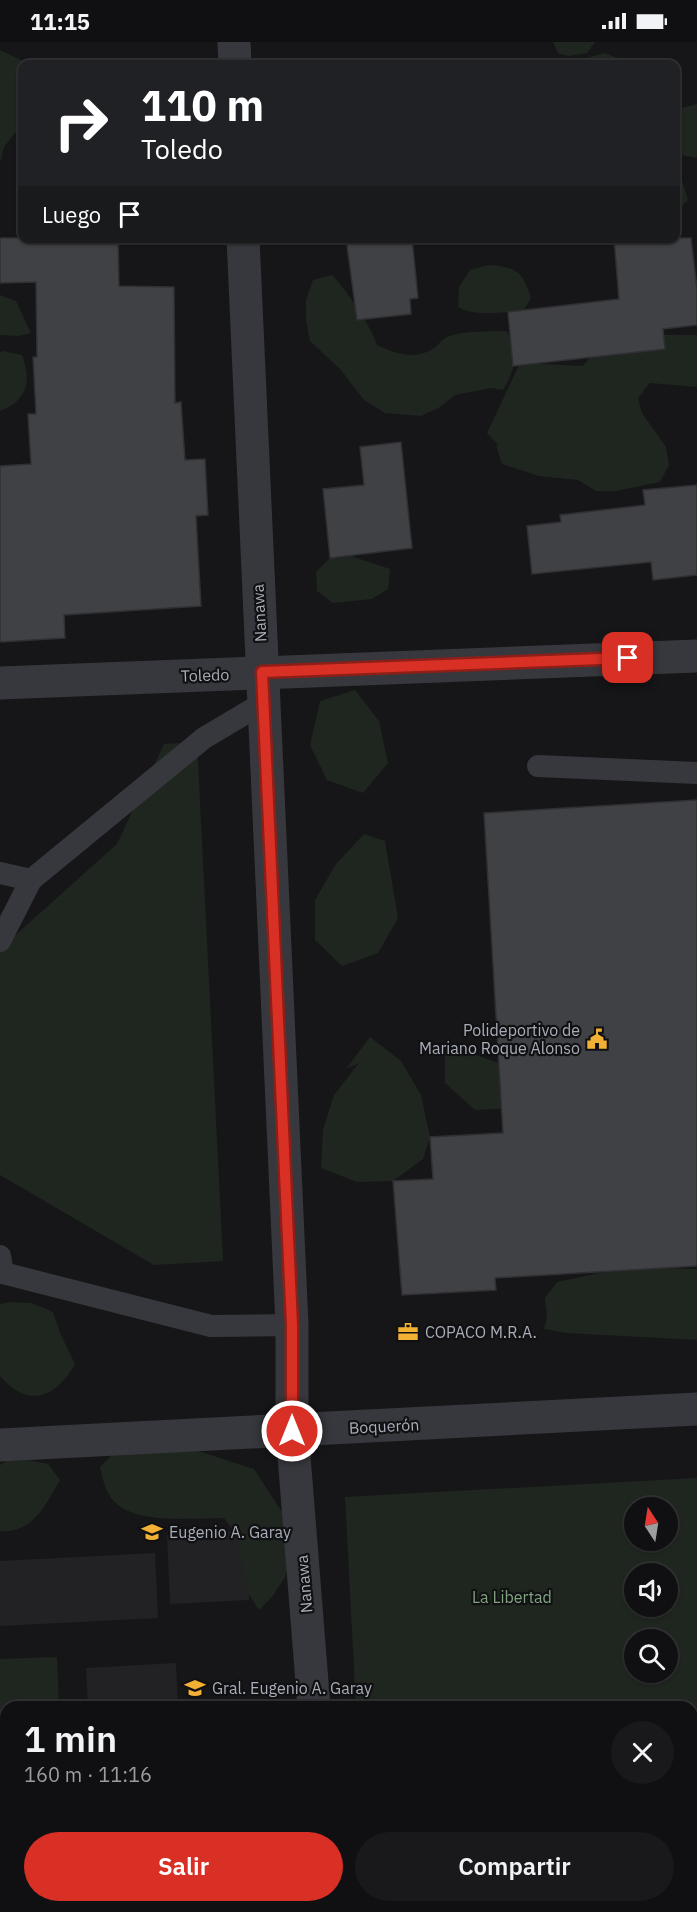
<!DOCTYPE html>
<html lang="es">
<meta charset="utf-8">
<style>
:root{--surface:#101012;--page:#19191b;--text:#f1f3f6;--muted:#9c9d9f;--line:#303032;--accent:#d93025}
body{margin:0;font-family:"IBM Plex Sans",sans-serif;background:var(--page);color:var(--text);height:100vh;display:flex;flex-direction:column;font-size:22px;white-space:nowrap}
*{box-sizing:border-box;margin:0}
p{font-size:20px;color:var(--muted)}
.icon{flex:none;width:33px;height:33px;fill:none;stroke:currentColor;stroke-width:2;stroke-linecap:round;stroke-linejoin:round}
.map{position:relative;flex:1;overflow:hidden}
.details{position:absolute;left:0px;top:1659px;width:698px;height:212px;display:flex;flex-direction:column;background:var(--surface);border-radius:18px 18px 0 0;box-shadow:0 2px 4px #0004,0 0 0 2px var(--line)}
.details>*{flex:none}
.hud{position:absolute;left:18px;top:18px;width:662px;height:183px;border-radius:12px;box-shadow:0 2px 4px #0004,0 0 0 2px var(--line);background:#202124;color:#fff;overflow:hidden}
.needle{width:39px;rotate:348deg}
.buttons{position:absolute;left:624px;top:1455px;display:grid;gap:12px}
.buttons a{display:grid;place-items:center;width:54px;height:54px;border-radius:50%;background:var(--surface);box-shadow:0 2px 4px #0004,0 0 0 2px var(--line);font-size:30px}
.pin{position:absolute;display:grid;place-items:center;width:51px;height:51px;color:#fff;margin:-26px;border-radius:12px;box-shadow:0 3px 9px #0006}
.me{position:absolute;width:66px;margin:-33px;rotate:0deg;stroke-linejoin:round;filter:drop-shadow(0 0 4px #0008)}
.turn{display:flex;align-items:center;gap:21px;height:126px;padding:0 24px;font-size:27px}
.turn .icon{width:78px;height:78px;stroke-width:2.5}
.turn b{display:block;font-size:42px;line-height:51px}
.then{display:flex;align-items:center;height:57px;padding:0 24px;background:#0003;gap:12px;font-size:22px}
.round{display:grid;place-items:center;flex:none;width:63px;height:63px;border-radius:32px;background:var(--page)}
.headline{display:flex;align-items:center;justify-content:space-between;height:102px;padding:0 24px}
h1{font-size:36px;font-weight:600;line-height:45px}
.cta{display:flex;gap:12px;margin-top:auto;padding:12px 24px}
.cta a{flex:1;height:69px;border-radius:36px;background:var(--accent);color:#fff;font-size:24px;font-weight:600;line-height:69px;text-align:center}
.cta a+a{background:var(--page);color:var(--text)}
.status{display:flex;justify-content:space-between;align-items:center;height:42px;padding:0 30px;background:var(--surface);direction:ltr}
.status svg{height:16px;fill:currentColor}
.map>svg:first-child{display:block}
.built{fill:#222225}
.green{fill:#1e261f;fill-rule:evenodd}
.building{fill:#404145;stroke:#303034;stroke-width:1.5}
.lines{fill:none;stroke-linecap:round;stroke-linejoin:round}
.service{stroke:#37383d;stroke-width:22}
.minor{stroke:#37383d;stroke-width:33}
.tertiary{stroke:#37383d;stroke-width:33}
.route-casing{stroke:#8d1f18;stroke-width:15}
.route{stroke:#d93025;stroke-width:10}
.labels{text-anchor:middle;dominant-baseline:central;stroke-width:4.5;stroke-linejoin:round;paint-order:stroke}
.street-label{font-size:16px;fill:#a8adb8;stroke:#111113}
.poi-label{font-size:16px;fill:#a8adb8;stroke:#111113;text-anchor:start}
.park-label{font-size:16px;fill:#7fa381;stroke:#111113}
</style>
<div class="status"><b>11:15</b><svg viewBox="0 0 49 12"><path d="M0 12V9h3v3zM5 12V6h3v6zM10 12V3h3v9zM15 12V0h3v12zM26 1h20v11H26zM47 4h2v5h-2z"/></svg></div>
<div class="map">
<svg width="697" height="1870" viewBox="0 0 697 1870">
<rect width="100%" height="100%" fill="#161618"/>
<g class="built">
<path d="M245,1489L249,1558L170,1562L167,1493Z"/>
<path d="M155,1511L158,1576L0,1584V1519Z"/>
<path d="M176,1621L178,1665H88L86,1626Z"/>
<rect x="98" y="1865" width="91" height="5"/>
</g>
<g class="green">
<path d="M553,0H595L587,11L568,14L558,11Z"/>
<path d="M0,8L29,22H22V82L4,105L0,121Z"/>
<path d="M605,11L633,22H563Z"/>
<path d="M697,62V116L675,112V68Z"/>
<path d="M675,127L679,128L688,158L675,171Z"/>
<path d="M489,223C516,225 523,229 531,256L524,268C507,270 472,275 458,265L459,245L470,228Z"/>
<path d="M332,233C347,249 370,282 377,303C395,311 412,318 431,308C438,304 442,296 450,294C468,288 488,290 507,289C518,314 517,324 503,348L491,346L455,353L440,365L421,374L385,371L364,358L340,327L310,299L306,278V258L313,238Z"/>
<path d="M0,253L16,259L31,291L18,294L0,293Z"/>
<path d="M607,293H697V345L650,341L638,356L642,371L666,405L669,423L660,440L616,449H596L578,438L539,434L502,422L496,403L499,404L487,391L520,321L583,324Z"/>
<path d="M3,309L22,313C32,339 27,359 0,369V311Z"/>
<path d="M351,514L390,527L388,547L372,557L333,561L317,549L316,530L330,516Z"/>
<path d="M355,648L379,679L388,721L363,751L327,738L310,703L320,659Z"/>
<path d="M197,700L223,1219L154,1223L0,1133V907L117,802L164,702Z"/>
<path d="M364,792L385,799L398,876L378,911L342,924L315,898V858L336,822Z"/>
<path d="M370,995L401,1019L421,1053L430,1095L423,1117L393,1139L357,1140L321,1126L323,1088L334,1053L359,1021L346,1027Z"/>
<path d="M445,1002L516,1027L515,1066L475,1068L445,1041Z"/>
<path d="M654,1226L697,1227V1298L567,1291L544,1287L547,1275L545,1256L557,1240L599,1231Z"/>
<path d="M11,1260L32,1261L53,1270L60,1291L75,1322C56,1356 28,1367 0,1334V1262Z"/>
<path d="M195,1408L254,1427L286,1476L291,1516L285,1535L272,1555L259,1568L248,1551L235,1491L224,1476C194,1476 142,1482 118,1463C106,1454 103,1439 100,1425L116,1409Z"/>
<path d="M28,1418L48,1422L60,1438C46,1462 33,1492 0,1489V1423L7,1419Z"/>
<path d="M697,1436V1870H367V1865L692,1864V1665H356L345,1455ZM634,1466H668V1498H634ZM634,1532H668V1564H634ZM634,1598H668V1630H634Z"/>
<path d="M57,1615L59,1665H6V1764L0,1765V1617Z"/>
</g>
<g class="building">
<path d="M0,196H118L119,244L174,245L175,361L181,360L185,418L205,417L208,473L196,474L201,564L64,573L65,596L0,600V424L31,422L28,372H36L33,315H37L36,240L0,241Z"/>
<path d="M346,196H412L418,256L410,257L411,272L357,278Z"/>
<path d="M614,196H691L697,247V283L663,287L665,307L513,324L508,270L619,257Z"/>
<path d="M401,400L412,506L330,516L323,447L364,443L360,405Z"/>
<path d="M697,443V533L653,538L651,520L532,532L527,484L561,480L560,473L645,463L643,448Z"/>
<path d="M697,758V1224L495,1236L496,1248L402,1253L393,1139L433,1137L430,1095L503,1091L484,771Z"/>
</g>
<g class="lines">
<g class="service">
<path d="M538,724L697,731"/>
<path d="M0,831L31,838"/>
<path d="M0,899L31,838L204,696L263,661"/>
<path d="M0,1214L3,1231L211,1284L292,1283"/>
</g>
<path class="minor" d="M0,641L697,614"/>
<g class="tertiary">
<path d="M234,0L235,22"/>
<path d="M243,196L292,1283V1389L314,1665"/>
<path d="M0,1403L697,1367"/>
<path d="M330,1864L331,1870"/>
</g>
</g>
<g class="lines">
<g class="route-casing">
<path id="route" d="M292,1389V1283L262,630L628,616"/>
</g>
<use href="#route" class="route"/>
</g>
<defs>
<g id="civic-bare" transform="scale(1.62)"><path d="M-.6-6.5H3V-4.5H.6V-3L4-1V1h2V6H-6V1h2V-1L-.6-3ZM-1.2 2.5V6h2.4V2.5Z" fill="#f2b134" stroke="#111113" stroke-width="2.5" paint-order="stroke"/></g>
<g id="office-bare" transform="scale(1.62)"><path d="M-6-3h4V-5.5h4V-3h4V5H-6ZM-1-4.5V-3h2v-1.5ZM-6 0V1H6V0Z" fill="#f2b134" stroke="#111113" stroke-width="2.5" paint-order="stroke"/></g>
<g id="school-bare" transform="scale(1.62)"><path d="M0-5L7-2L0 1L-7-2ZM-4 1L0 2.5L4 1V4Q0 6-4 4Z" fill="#f2b134" stroke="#111113" stroke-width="2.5" paint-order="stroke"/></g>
</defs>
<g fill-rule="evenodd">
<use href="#civic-bare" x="597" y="997"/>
<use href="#office-bare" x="408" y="1290"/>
<use href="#school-bare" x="152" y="1490"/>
<use href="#school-bare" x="195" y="1646"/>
</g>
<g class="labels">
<g class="street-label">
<text transform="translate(259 571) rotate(-93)">Nanawa</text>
<text transform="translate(205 633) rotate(-2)">Toledo</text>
<text transform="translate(384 1384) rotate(-3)">Boquerón</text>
<text transform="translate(304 1542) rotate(-95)">Nanawa</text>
</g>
<g class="poi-label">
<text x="580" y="988" text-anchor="end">Polideportivo de<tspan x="580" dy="18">Mariano Roque Alonso</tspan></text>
<text x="425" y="1290">COPACO M.R.A.</text>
<text x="169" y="1490">Eugenio A. Garay</text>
<text x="212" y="1646">Gral. Eugenio A. Garay</text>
</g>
<g class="park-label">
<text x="512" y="1555">La Libertad</text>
</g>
</g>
</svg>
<div class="buttons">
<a><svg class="needle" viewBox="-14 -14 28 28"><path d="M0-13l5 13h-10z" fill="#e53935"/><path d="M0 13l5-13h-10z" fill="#9c9d9f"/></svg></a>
<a><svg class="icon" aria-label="sound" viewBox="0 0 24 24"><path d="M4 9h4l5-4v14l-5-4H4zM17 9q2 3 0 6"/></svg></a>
<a><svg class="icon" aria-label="search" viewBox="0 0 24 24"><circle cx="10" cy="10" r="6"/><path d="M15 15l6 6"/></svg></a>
</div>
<div class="pin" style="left:628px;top:616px;background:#d93025"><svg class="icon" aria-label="arrive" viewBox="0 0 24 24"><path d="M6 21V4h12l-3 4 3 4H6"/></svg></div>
<svg class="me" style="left:292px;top:1389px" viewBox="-20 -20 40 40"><circle r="17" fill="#d93025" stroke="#fff" stroke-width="3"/><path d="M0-11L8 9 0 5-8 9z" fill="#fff"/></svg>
<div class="hud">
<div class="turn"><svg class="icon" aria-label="right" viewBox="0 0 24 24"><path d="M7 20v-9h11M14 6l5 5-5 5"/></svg><div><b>110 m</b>Toledo</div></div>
<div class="then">Luego<svg class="icon" aria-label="arrive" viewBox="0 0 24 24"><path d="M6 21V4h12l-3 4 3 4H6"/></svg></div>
</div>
<section class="details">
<div class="headline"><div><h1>1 min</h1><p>160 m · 11:16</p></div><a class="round"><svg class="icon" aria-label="close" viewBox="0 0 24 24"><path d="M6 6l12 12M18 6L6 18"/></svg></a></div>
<div class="cta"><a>Salir</a><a>Compartir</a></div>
</section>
</div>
